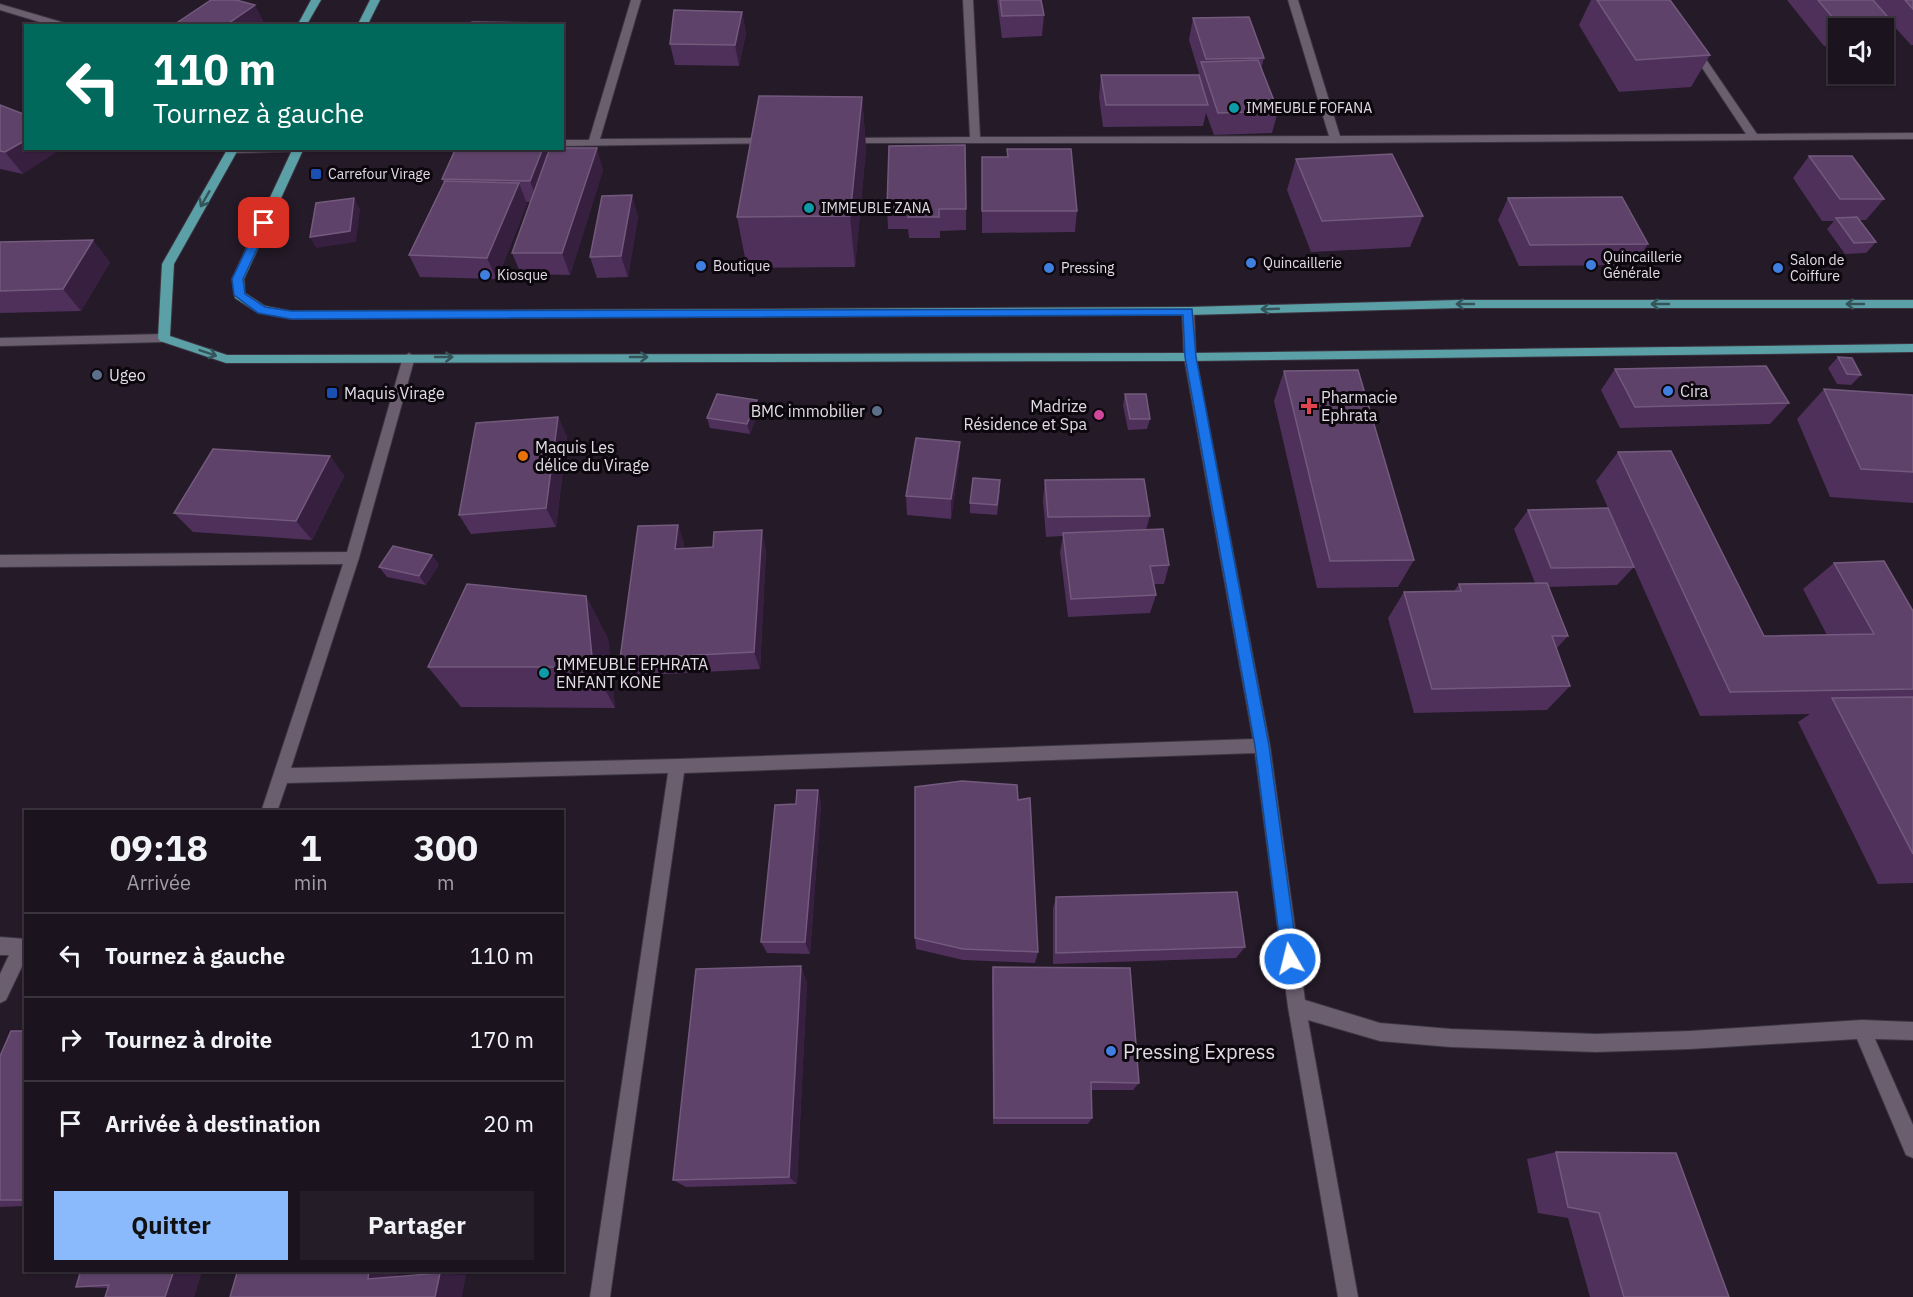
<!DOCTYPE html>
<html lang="fr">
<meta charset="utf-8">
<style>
:root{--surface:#1b141e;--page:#241d27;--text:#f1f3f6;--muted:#a09ea4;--line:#39333c;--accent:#8abafc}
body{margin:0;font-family:"IBM Plex Sans",sans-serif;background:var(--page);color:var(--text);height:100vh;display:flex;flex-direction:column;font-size:22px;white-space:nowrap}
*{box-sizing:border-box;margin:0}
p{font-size:20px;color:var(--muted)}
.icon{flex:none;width:33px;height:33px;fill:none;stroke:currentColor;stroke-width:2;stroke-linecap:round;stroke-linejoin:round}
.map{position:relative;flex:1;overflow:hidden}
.sheet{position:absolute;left:24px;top:810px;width:540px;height:462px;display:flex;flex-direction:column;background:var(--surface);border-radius:0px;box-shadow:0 2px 4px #0004,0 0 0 2px var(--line)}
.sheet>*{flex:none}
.guide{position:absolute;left:24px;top:24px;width:540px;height:126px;border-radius:0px;box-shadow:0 2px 4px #0004,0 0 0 2px var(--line);background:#00695c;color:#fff;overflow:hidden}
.tools{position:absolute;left:1828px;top:18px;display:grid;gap:12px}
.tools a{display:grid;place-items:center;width:66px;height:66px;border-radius:0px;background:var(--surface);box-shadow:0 2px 4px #0004,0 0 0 2px var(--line);font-size:30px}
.pin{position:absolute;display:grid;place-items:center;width:51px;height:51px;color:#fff;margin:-26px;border-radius:12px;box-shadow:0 3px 9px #0006}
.me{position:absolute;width:66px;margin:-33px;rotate:352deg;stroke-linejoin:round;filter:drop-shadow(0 0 4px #0008)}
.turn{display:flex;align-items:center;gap:21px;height:126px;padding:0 30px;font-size:27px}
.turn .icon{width:78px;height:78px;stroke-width:2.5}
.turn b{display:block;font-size:42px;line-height:51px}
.eta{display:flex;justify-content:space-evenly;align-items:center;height:102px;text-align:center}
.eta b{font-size:36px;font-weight:800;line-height:42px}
.button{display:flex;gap:12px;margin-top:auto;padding:12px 30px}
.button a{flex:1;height:69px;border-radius:0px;background:var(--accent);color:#111;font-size:24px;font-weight:800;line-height:69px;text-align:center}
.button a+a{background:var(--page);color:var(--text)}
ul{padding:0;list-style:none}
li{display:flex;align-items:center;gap:18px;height:84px;padding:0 30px;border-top:2px solid var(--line)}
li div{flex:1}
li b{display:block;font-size:22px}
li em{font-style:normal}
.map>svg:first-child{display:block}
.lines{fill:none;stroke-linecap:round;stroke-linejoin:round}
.minor-casing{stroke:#3c3440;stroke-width:2}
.major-casing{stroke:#3c3440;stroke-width:2}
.minor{fill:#6a5e6f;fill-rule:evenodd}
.major{fill:#5ca0a7;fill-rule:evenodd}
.wall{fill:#4e305a}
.shaded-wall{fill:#371f40}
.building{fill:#5e4269;stroke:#735a7d;stroke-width:1.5}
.oneway{stroke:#34545a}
.route{fill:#1a73e8;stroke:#114b97;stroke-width:1.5}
.culture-dot{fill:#0f9aa8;stroke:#0b070d;stroke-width:2}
.transit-dot{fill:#1a4fb4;stroke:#0b070d;stroke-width:2}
.shop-dot{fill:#3f7fe0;stroke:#0b070d;stroke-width:2}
.service-dot{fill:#5c6f8a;stroke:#0b070d;stroke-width:2}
.health-dot{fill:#e0444e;stroke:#0b070d;stroke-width:2}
.hotel-dot{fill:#d1479c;stroke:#0b070d;stroke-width:2}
.food-dot{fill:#e8710a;stroke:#0b070d;stroke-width:2}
.labels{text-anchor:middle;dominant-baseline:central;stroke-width:6;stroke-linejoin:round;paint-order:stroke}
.far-poi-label{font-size:14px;fill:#e2dbe5;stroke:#0b070d;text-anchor:start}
.poi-label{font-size:16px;fill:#e2dbe5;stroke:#0b070d;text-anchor:start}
.near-poi-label{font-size:20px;fill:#e2dbe5;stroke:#0b070d;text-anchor:start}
</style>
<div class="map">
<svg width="1913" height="1297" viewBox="0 0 1913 1297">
<rect width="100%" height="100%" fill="#241a28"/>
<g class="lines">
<g class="minor-casing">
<g id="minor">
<path d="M631,0H641L600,139L770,138L775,141L774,143L562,146V140H589Z"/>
<path d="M963,0H973L980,137L1329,136L1288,0H1298L1340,136L1746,134L1689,48L1694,45L1697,46L1757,134L1913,133V139L1336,143H841L840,141L845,138L970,137Z"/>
<path d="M0,4L68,24L69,26H53L0,10Z"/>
<path d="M230,148H314L309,151L234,153L230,152Z"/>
<path d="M1188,307L1194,311L1196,357L1270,746L1305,1000L1380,1023L1451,1029L1596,1034L1690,1031L1862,1020L1913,1022V1040L1875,1039L1913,1125V1158L1906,1155L1857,1039L1690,1049L1596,1052L1451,1047L1380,1041L1308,1020L1358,1297H1338L1288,1007L1255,753L684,773L610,1297H590L668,773L287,783L277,812H261L343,564L0,567V555L347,552L403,357L409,353L415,357L359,558L291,768L677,759L1253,739L1184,357L1182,311Z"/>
<path d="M164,334L170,338L164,342L0,346V338Z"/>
<path d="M0,937L26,939V958L6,1000L0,1003V974L9,955H0Z"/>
</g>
</g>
<g class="major-casing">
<g id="major">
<path d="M311,0H321L306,26H297Z"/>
<path d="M370,0H380L367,26H357Z"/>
<path d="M228,148H239L174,264L170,336L227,355L1190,353L1913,344V352L1190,361L226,363L160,341L158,338L162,264Z"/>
<path d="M293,148H304L244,279L245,293L265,306L291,311L1188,307L1459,300H1913V308H1459L1188,315L291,319L258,313L235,298L232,279Z"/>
</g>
</g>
<use href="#minor" class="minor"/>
<use href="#major" class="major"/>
</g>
<g class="wall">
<path d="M997,0H1041L1044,15L1042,36L1002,38Z"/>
<path d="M1591,0H1670L1710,55L1691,87L1619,92L1579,25Z"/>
<path d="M1787,0H1913V45H1911L1893,25L1884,37V28H1839V46H1824Z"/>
<path d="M742,12L746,33L739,66L675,65L670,44Z"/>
<path d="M1193,18L1264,58L1261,69L1278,111L1272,133L1214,135L1206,113L1203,126L1103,127L1099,97L1101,75H1198L1199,73L1189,40Z"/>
<path d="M862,97L866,148L855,267L747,268L737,217Z"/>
<path d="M0,105L23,174L0,169Z"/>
<path d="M548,155L603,170L570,275L521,274L512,253L530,202H526L527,204L497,279L420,277L409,255L444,183L442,179Z"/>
<path d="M1809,156L1884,199L1866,220H1859L1876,242L1866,253L1845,254L1827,229L1834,221H1822L1793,178Z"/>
<path d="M982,157L1077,211L1075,232L982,233Z"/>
<path d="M1296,159L1423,216L1410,247L1311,252L1287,190Z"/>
<path d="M1508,198L1648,244L1634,265L1519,266L1498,220Z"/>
<path d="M887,208L966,209V230L940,231V238H909L908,229H888Z"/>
<path d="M638,216L628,277L597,278L590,257Z"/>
<path d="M0,242L110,262L81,311L0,313Z"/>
<path d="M1838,357L1861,375L1851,385L1837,384L1828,368Z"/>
<path d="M1615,369L1789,403L1770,424L1620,428L1601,390Z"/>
<path d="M1284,371L1414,560L1398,587L1317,588L1274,401Z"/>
<path d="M1824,389L1913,395V503L1830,497L1797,419Z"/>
<path d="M1125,394L1150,419L1147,429L1128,430L1123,405Z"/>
<path d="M759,410L750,434L710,428L707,418Z"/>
<path d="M558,417L567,437L556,527L471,534L459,515Z"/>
<path d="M1618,452L1764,636L1827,635L1803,589L1834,563L1913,611V883L1878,884L1798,722L1810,714L1700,716L1634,567L1617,585L1548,587L1568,636L1556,649L1570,686L1547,710L1414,713L1388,618L1404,592L1454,591L1459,584L1535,583L1514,529L1528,510L1608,508L1596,481Z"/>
<path d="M330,456L344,476L312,540L193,532L174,513Z"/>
<path d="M959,462L951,519L907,515L906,496Z"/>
<path d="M1045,480L1150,516L1146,530L1169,565L1164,584H1154L1156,595L1150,613L1068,617L1060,552L1063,536L1046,537L1043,500Z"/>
<path d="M1000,490L997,515L970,513V503Z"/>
<path d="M678,525L684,544V548L766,549L760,669L629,676L620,659Z"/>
<path d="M439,564L426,585L387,577L379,567Z"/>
<path d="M586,596L608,639L615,708L461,707L428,667Z"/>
<path d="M818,790L821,804L810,954L767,953L761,942L796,804Z"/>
<path d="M1018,800L1038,952L1035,963L963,960L916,949L915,938Z"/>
<path d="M1056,897L1245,947L1236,958L1053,964V909Z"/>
<path d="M993,967L1139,1083L1133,1090H1091L1092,1118L1088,1124H993L992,978Z"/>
<path d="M807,982L797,1184L686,1187L673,1180Z"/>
<path d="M26,1031V1206L0,1207V1056Z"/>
<path d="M1556,1152L1729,1297H1590L1568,1218L1538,1213L1527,1159Z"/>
<path d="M81,1270H202L194,1297H105L108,1288L76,1287Z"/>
</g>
<g class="shaded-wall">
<path d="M255,5L266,26H230L229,23Z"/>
<path d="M742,12L746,33L739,66L735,45Z"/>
<path d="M562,44L566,54L562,62Z"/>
<path d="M862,97L866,148L855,267L850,216Z"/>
<path d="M26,140V148H63L23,174L5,152Z"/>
<path d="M543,148H545L552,167L538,202L530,181Z"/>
<path d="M597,148L603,170L570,275L562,253Z"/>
<path d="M519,183L527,204L497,279L487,258Z"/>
<path d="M632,195L638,216L628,277L621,256Z"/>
<path d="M354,198L360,209L356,242L316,248L310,237Z"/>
<path d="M93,240L110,262L81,311L63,289Z"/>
<path d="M757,400L759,410L750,434L747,424Z"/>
<path d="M558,417L567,437L556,527L546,508Z"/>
<path d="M960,442L959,462L951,519V499Z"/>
<path d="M330,456L344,476L312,540L296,521Z"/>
<path d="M678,525L684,544L682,568L675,549Z"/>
<path d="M762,530L766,549L760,669L754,652Z"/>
<path d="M432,555L439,564L426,585L419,576Z"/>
<path d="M586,596L608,639L615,708L593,667Z"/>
<path d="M818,790L821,804L810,954L805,942Z"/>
<path d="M801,966L807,982L797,1184L789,1177Z"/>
<path d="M174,1270H202L194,1297H165Z"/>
<path d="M369,1270H399L398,1280L368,1279Z"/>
<path d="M440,1273L466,1275L462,1297H435Z"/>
</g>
<g class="building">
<path d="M211,0H236L255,5L229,23L238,26H180L175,24Z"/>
<path d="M1000,0H1041L1044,15L1002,16Z"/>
<path d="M1597,0H1670L1710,55L1636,60Z"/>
<path d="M1818,0H1873L1894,24H1838Z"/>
<path d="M1905,0H1913V9Z"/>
<path d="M674,10L742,12L735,45L670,44Z"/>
<path d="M1249,17L1264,58L1206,59L1193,18Z"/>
<path d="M472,22L556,23L555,26H470Z"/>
<path d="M1258,60L1278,111L1218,113L1201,62Z"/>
<path d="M1101,75H1199L1208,105H1106Z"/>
<path d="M759,96L862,97L850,216L737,217Z"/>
<path d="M0,105L26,115V140L5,152L0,151Z"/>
<path d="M965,145L966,209H939V217H908L912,208H887L889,146Z"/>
<path d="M456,148H543L530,181L442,179Z"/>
<path d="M550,148H597L562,253H512Z"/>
<path d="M1007,149H1071L1077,211H982V157H1008Z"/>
<path d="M1392,154L1423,216L1322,221L1296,159Z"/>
<path d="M1809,156H1852L1884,199H1840Z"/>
<path d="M445,181L519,183L487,258L409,255Z"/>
<path d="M632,195L621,256L590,257L602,196Z"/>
<path d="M1622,197L1648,244L1530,245L1508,198Z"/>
<path d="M354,198L350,231L310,237L316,203Z"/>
<path d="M1857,217L1876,242L1854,243L1836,218Z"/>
<path d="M93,240L63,289L0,291V242Z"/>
<path d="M1838,357L1852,358L1861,375L1847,374Z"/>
<path d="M1766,366L1789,403L1635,407L1615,369Z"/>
<path d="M1358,370L1414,560L1330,561L1284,371Z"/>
<path d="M1824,389L1913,395V472L1861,469Z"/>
<path d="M717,394L757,400L747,424L707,418Z"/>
<path d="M1125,394H1146L1150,419H1130Z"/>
<path d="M558,417L546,508L459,515L476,423Z"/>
<path d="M916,438L960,442L951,499L906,496Z"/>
<path d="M213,449L330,456L296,521L174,513Z"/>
<path d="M1671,451L1764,636L1874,634L1834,563L1884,561L1913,611V689L1730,692L1618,452Z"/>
<path d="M973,478L1000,480L997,505L970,503Z"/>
<path d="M1144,479L1150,516L1048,517L1045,480Z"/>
<path d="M1608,508L1634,567L1551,568L1528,510Z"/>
<path d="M678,525L675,549L713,547L714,532L762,530L754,652L620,659L638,526Z"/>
<path d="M1163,529L1169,565L1150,566L1156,595L1071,599L1063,533Z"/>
<path d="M393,546L432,555L419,576L379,567Z"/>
<path d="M1547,583L1568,636H1552L1570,686L1432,689L1404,592L1461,591L1459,584Z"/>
<path d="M467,584L586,596L593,667H428Z"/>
<path d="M1913,697V854L1832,698Z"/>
<path d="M962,781L1017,785L1018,800L1030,798L1038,952L963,949L915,938V787Z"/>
<path d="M797,790H818L805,942H761L775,805L796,804Z"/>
<path d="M1237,892L1245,947L1056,953V897Z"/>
<path d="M801,966L789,1177L673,1180L696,969Z"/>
<path d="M993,967L1130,968L1139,1083L1091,1082L1092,1118H994Z"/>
<path d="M11,1031H26V1200H0V1056Z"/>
<path d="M1556,1152L1676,1153L1729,1297H1624L1599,1213L1568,1207Z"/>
<path d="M81,1270H174L165,1297H105L109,1285L76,1287Z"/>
<path d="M264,1270H369L368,1279L440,1273L435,1297H230L237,1273L263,1272Z"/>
</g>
<defs><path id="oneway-shaft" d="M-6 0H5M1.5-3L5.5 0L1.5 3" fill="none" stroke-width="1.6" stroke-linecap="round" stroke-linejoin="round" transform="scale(1.5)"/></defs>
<g class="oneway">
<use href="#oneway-shaft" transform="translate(205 199) rotate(120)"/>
<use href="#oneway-shaft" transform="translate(1465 304) rotate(180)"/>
<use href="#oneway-shaft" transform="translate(1660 304) rotate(-180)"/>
<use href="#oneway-shaft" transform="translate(1855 304) rotate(-180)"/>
<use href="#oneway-shaft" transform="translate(1270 309) rotate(178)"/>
<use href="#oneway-shaft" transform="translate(208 353) rotate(19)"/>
<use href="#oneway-shaft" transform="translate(444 357)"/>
<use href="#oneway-shaft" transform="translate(639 357)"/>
</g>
<path class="route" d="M264,220L269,223L243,279L245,294L265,307L291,311L1192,309L1196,357L1269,746L1298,959L1296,965L1290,967L1285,965L1282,959L1255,746L1185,357L1183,315L291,319L258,313L234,295L232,279L259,223Z"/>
<g class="culture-dot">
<circle cx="1234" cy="108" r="6"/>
<circle cx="809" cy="208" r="6"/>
<circle cx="544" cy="673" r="6"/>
</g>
<g class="transit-dot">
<rect x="310" y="168" width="12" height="12" rx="3"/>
<rect x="326" y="387" width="12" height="12" rx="3"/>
</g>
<g class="shop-dot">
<circle cx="1251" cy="263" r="6"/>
<circle cx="1591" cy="265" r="6"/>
<circle cx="701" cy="266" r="6"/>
<circle cx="1049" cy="268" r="6"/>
<circle cx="1778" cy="268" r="6"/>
<circle cx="485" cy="275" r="6"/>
<circle cx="1668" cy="391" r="6"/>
<circle cx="1111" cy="1051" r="6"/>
</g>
<g class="service-dot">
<circle cx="97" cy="375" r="6"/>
<circle cx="877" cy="411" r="6"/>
</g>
<path class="health-dot" d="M1306 397h6v6h6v6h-6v6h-6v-6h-6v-6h6z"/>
<circle class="hotel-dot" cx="1099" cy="415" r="6"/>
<circle class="food-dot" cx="523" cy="456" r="6"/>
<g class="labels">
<g class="far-poi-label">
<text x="1246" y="108">IMMEUBLE FOFANA</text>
<text x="328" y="174">Carrefour Virage</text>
<text x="821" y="208">IMMEUBLE ZANA</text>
<text x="1603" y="257">Quincaillerie<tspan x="1603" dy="16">Générale</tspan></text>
<text x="1790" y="260">Salon de<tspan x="1790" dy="16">Coiffure</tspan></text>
<text x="1263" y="263">Quincaillerie</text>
<text x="713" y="266">Boutique</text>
<text x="1061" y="268">Pressing</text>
<text x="497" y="275">Kiosque</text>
</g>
<g class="poi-label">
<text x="109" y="375">Ugeo</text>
<text x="1680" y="391">Cira</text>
<text x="344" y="393">Maquis Virage</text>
<text x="1321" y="397">Pharmacie<tspan x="1321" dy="18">Ephrata</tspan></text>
<text x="1087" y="406" text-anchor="end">Madrize<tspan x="1087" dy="18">Résidence et Spa</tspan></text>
<text x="865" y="411" text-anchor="end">BMC immobilier</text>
<text x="535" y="447">Maquis Les<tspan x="535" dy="18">délice du Virage</tspan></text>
<text x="556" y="664">IMMEUBLE EPHRATA<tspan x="556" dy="18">ENFANT KONE</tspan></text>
</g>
<g class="near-poi-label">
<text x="1123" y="1051">Pressing Express</text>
</g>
</g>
</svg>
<div class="tools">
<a><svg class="icon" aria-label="sound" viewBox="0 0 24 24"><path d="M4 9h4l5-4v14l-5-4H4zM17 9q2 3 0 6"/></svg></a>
</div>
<div class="pin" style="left:264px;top:223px;background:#d93025"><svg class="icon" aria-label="arrive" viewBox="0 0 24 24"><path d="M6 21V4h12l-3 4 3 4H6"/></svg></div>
<svg class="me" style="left:1290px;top:959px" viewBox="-20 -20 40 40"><circle r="17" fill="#1a73e8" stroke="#fff" stroke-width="3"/><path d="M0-11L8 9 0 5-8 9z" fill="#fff"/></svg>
<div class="guide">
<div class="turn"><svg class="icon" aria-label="left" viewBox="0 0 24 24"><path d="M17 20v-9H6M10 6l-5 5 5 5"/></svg><div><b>110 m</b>Tournez à gauche</div></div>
</div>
<section class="sheet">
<div class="eta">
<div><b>09:18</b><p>Arrivée</p></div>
<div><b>1</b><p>min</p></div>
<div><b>300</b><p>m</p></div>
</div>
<ul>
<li><svg class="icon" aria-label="left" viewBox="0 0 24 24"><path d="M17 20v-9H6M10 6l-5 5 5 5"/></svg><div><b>Tournez à gauche</b></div><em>110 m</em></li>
<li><svg class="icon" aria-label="right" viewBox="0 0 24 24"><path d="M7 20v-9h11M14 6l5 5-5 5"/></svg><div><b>Tournez à droite</b></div><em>170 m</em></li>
<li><svg class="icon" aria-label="arrive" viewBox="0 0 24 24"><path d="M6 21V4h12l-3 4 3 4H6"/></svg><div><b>Arrivée à destination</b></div><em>20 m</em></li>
</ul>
<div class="button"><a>Quitter</a><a>Partager</a></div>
</section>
</div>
